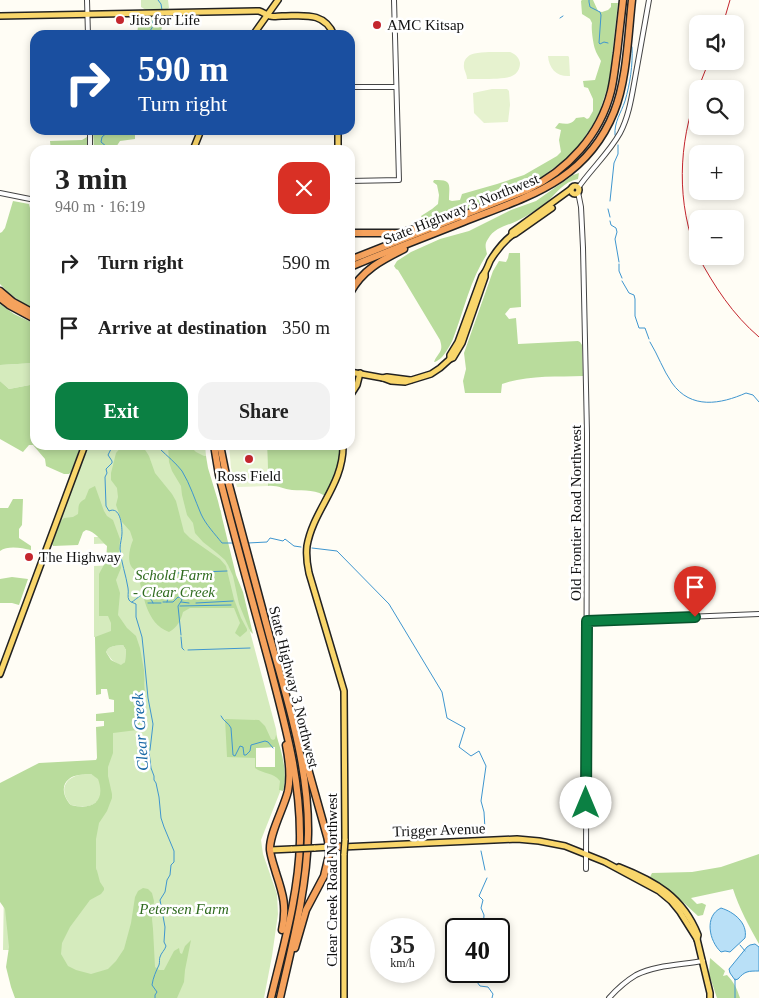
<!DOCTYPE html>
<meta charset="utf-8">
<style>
:root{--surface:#fff;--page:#f2f2f2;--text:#222;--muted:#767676;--accent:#0b8043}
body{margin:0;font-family:Georgia,serif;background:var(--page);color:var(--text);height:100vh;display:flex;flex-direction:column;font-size:19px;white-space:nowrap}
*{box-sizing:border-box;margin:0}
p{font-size:16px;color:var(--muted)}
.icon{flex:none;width:28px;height:28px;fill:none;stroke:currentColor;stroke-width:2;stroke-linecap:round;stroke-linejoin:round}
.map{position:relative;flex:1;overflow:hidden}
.panel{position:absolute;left:30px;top:145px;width:325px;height:305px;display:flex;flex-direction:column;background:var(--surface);border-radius:15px;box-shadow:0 2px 8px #0003}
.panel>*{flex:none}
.top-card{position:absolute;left:30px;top:30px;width:325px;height:105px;border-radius:15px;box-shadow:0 2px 8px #0003;background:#1a4fa0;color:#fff;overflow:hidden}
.buttons{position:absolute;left:689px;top:15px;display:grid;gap:10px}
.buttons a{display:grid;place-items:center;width:55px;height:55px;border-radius:10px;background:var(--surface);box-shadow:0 2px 8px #0003;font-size:25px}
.speed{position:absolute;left:370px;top:918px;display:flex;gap:10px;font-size:25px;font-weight:700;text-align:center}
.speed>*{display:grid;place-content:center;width:65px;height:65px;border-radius:50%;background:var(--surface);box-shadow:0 2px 8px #0003;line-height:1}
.speed small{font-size:12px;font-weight:400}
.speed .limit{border:2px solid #111;border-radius:8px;background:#fff;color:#111}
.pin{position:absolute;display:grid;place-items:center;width:42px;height:42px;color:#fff;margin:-51px -21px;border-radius:50% 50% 50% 0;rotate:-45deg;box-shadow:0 0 5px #0007}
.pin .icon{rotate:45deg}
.me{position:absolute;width:55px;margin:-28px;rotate:0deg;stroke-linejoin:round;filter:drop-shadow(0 0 4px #0008)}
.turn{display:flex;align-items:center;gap:18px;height:105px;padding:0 25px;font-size:22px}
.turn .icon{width:65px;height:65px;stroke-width:2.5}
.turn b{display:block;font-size:35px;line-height:42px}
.round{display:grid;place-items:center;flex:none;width:52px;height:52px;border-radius:15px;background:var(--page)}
.overview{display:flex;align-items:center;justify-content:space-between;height:85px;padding:0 25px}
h1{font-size:30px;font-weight:600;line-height:38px}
.action{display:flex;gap:10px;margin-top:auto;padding:10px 25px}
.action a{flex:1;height:58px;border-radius:15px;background:var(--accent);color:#fff;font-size:20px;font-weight:600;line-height:58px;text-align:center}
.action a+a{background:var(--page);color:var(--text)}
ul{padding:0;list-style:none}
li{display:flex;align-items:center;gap:15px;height:65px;padding:0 25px}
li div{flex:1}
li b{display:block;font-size:19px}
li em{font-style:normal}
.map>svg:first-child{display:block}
.green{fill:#d5ebbd;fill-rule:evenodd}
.forest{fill:#b9dc9c;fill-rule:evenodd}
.pitch{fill:#e6f2cf}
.water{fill:#b9e0f7;stroke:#3f96cf}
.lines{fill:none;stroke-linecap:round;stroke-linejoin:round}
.stream{stroke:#3f96cf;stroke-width:1}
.minor-casing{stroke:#444;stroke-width:6}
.major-casing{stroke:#222;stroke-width:8}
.highway-casing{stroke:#222;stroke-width:9}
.minor{stroke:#fff;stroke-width:4}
.major{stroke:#f9d66b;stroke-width:5}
.highway{stroke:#f5a25d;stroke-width:6}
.rail{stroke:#c4262e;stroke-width:1}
.major-bridge-casing{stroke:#222;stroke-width:8;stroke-linecap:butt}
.major-bridge{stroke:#f9d66b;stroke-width:5}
.route-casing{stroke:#07532c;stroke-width:12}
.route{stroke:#0b8043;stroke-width:9}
.poi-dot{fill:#c4262e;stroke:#fff;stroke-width:2}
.labels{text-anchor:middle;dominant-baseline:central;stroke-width:5;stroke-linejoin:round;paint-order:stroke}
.poi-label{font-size:15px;fill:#111;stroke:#fff;text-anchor:start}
.street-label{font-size:15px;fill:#111;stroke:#fff}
.park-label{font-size:15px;font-style:italic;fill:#2f6b1f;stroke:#fff}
.water-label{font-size:16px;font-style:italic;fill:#1768a6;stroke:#fff}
</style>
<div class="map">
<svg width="759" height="998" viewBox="0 0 759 998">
<rect width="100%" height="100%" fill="#fffdf5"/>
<g class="green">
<path d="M141,0H168L169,8L166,10H146L141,7Z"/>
<path d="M35,363V384L9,389L0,381V365Z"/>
<path d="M85,445H205L206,456H204L210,494L221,511L223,530L276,729L282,770L280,792L261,840L263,854L277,894L278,914L272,956L264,998H34V950H3L4,888L97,871L96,867V802C90,808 79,807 71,805C60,793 62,779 79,775C83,774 87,773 91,774C94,775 96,777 98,778L97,730L138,729C151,697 143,668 135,636L94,637V566L116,565V543L94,544V537H115C116,516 107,516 89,513L78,544L48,545ZM275,747V767H256V748Z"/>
<path d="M123,645L126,650L125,662L121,666L112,660L106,652C109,645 117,646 123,645Z"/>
</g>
<g class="forest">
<path d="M582,0H593L598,11L602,12L608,10L611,7V3H618L609,83L599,113L592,126L579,145L566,159L536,181L463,211L431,221H423L421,216L432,209L438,204L439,195L437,185L433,182L434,180C453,179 449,185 449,200L452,201L460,200L462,194L497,184L524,175L557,156L561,152L559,140L561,130L555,128L559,123C566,124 572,125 576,118L584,117L587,119L589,118L593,111V99L588,88L584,87L583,81L595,80L601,61C599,57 596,53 595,49C593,43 591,28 592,23L590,19L582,14L581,1Z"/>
<path d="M153,15L161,19L162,28L159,35H137L139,18L144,16Z"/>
<path d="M93,130H145L135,131V139L120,141L116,147V150H94Z"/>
<path d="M87,137V150H51L50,141L82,140Z"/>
<path d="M579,173L578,179C563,182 557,193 547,202C538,209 527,216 517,221C506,226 494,228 488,239C484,244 486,249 487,254C470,280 464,310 453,339C450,346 442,361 434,362C438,352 444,353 440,340L398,270L396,269L394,266L397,261L411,252L440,239L469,231L511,210L536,201L573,175Z"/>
<path d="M13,201L29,204L30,208L35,210V310C22,303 10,295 0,284V233L2,232L5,228Z"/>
<path d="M509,253H520L521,307L510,308L505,314L509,319L516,318L518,344L578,341L580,342L582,345L583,376C556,377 527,375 502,384L501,393H465L463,381L466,369L464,353L493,271L499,261L506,262L508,258Z"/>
<path d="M0,304L14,314L35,324V363L0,365Z"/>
<path d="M0,381L9,389L35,384V445H81L71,472L69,474H64L46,466L45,459L33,445H29L23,452L0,439Z"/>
<path d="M123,445H142L149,456L155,473L172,494L176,501L184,532L190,538L220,559L226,566L234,599L241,618L247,629V631L240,637L235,633L240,623L234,608H190L183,612C181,620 177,628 169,632C145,623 144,594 137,572C136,571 132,568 131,566C127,559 130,547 133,540L130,531L122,522L116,505L118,497L117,488L111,480V473L116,453Z"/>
<path d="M168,445H189L196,452L204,456H206L208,468L218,501L236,575L243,592L253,634L250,631L239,604L233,576L228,565L225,560L217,553L203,542L195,533L193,523L187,515L182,495L181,486L172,471L169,462Z"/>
<path d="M267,445H343V453L327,498C318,489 304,491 292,490C283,489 277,485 268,486Z"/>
<path d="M95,486L104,511L107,516L113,520L120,539L119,552L121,568L116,580L120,593L118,615L127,628L136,636L140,648L144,670L145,694L142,719L137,730L113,733V753L108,767V776L112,794V798L107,811L99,823L96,839V867L100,882L104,888V890L101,894L90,900L70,927L62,943L61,954L68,966L76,970L91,974L108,969L116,961L124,949L131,923L135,897L138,891L143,888L148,889L152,893L154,901L152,919L153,929L155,967L159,970H164L174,951L179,948L180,953L182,954L185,946L191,940L185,970L184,982L177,998H15L11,987L6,967L9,947L5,909L0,902V783L39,763L96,760L97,758L96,727L104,726V721H96V714L114,712V700L109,699L107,689H101V694L96,695L95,637L111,631V623L108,616H99V574L106,561L107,546C101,541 95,531 86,530L83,532L78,545L53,546L52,543L61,521L64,518L73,517L78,514C79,507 77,503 85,499L89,489ZM123,645L126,650L125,662L121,665L111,660L106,652C109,645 117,646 123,645ZM85,774H91L98,779C106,801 93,811 71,805C64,798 60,786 69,779C73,775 80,775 85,774Z"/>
<path d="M13,499H23L22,525L19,529V538L31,546V550C22,548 8,545 0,551V508H8Z"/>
<path d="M12,577L28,579L19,605L12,603H0V579Z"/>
<path d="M225,719L259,720L265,726L271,739L273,740L275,739L276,735C282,752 288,773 283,791L279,790L280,781C273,772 263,774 255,768V758L227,757ZM275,747V767H256V748Z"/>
<path d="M759,854V944C749,926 739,908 733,889L691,898L697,904L702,903L706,905L703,915L698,916L684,903L650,877L652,873L692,872L721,867Z"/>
<path d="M710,958L725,971L723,976L727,975C734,982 737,989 740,998H717L709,974Z"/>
</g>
<g class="pitch">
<path d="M510,52C515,54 519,57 520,63C520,69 517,74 512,76C504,80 477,79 467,79C467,73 463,70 464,64C464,60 467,57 470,55C476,51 502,52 510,52Z"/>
<path d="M548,56H568L569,57L570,76C557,77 549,69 548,56Z"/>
<path d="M492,89H507L509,91L510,105L508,122L484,123L474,113L473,93Z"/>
<path d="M229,445H267L268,486L237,487L231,468Z"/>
</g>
<g class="water">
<path d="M721,908C734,912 748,923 745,938L730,952L725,951L721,952C709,941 704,916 721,908Z"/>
<path d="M755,944L759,947V971C748,971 745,971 738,979L735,980L730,973L729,969L747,947L750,945Z"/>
</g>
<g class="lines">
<g class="stream">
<path d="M158,0L161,4L162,10"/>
<path d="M589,0V2L590,7L600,12L601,15L599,43L600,44L604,42L608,43"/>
<path d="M560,18L563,16"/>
<path d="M146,35C153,27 153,29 153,18H160L162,15"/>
<path d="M615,135C614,122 621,113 625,101C630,84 633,65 632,47"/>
<path d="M106,150L107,147L101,142L102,137L110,130"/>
<path d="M610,201L614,163L618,154V145"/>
<path d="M608,209L610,217"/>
<path d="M610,221L611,225L616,228L617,232L615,239L619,262"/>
<path d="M619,264V271L622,278"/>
<path d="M622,281L629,293L634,295L635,299V316L639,328H645L649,339"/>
<path d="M650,342C658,355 663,370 672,383C691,410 721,404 746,393L753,395L759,402"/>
<path d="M113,445L108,455L112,461V463L106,469L107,473L105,477L106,506L109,511C120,506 122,524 122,533C122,538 120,543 120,549C121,562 126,575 128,588C129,592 127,597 129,600C130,602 134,603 136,604V617L142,637L144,656L148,698L153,724L150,750L149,752L151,768L154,776V780L156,783L159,797L161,818L164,827L174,851V862L171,865L170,875L167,880L165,892L160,900L165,927L164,942L166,946C165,950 161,953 160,957C159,959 160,962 159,965C156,971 153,978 152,985L157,992L155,995V998"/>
<path d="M160,445L159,446L160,449C167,456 176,463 182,471C190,484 195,500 201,514C206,525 215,534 222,543H233"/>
<path d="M248,543L267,542L270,538L283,541L285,539L294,546L301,547"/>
<path d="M312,548L337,551L389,604L442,692L447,718L465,728L459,747L471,756L479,751L486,766L481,801L484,812L485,829"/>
<path d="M177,573L227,571"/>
<path d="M132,602C142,595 146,588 153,603"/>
<path d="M163,602H173L178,597L181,598L182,600L178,606L181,635"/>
<path d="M167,602L168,598L174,590"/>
<path d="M181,602L189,603"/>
<path d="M148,603H161"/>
<path d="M196,603L233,601"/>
<path d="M180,606L231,605"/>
<path d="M181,637L182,648L184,650"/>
<path d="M188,650L250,648"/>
<path d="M221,716C223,721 229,723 231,728L233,755L235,756L240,746L243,747L244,755H246L250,751L251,745L265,741L268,742L273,748"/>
<path d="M481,851L485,870"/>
<path d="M483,929L484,915L481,908L483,900L479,896L487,878"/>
<path d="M740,945L745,951"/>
<path d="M471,971V974L480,986L488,987L493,994L492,998"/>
<path d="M735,998V979"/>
</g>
<g class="minor-casing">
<g id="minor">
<path d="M87,0L88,35"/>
<path d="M350,87H396"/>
<path d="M90,130V150"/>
<path d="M350,181L399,180L394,0"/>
<path d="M578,188C591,169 609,153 620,133C628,118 631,101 634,84C639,56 644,28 649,0"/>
<path d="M578,192L581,207L583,248L587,433L586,869"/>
<path d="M0,193L35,200"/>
<path d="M587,621L759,614"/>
<path d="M609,998C617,989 626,981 636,975C656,965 681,965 703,961"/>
</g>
</g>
<g class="major-casing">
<g id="major">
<path d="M0,16L259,11C263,12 266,15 270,16C273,17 278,16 282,16C303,16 324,11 334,35"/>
<path d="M253,35L278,0"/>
<path d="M338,130V150"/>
<path d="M193,150L201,130"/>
<circle cx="575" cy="190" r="4"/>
<path d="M512,235L515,234L552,208"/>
<path d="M450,359V355L458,342L482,276C486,272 488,266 490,261C496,251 503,242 512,235V232L571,189"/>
<path d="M350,372L383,378L391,381L405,382L431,374L440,368L450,359L453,358L462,343L485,277V273"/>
<path d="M383,378L387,377L410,380"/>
<path d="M350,396L357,385L360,373"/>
<path d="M343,445C344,484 313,510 307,546C306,555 307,564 309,573L344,691L345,840"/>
<path d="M0,674L85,445"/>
<path d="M342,847L517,839L539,841L565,846L605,862L659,891L671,901L680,912L697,939L710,993V998"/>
<path d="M314,848L331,847"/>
<path d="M270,850L292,849"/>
<path d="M619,867C655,881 683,897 698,935L697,939"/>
<path d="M344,998V854"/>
</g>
</g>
<g class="highway-casing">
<g id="highway">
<path d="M350,233H399L426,226"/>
<path d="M350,260L527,190C568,170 600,135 611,91C614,79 615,66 617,53C619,35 621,18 623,0"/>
<path d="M350,267C388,251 425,237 463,222C526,197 586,182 614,112C627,80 628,35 632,0"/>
<path d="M0,291L13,302L35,314"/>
<path d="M350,293C362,270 382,260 404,249"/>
<path d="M0,298L9,305L35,319"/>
<path d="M214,445L219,475C235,539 253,603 270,666C285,725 301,779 300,841C299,893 283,948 271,998"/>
<path d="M220,445L225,470C240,526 255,582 270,638C288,702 309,768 308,834C307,889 292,945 280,998"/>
<path d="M328,840L333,845L341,847"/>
<path d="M282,930C287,907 283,894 276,873C274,866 271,858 270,850C269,834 284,808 288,791C291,776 289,760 286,745"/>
<path d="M295,948L306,910L324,876L329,855L328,840L305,758"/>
</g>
</g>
<use href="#minor" class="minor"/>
<use href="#major" class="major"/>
<use href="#highway" class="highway"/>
<g class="rail">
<path d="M723,24L730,0"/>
<path d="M698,89L709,61"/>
<path d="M698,91C678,143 676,204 698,256"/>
<path d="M698,256C714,286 733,315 759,337"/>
</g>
<g class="major-bridge-casing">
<g id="major-bridge">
<path d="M292,849L314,848"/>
<path d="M344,854L345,840"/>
</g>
</g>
<use href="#major-bridge" class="major-bridge"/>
</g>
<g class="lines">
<g class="route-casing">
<path id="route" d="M586,803L587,621L695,617"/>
</g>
<use href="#route" class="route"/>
</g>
<g class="poi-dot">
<circle cx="120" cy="20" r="5"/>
<circle cx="377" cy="25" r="5"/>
<circle cx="249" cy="459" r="5"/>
<circle cx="29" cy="557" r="5"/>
</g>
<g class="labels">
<g class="poi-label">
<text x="130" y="20">Jits for Life</text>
<text x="387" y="25">AMC Kitsap</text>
<text x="249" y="476" text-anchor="middle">Ross Field</text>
<text x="39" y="557">The Highway</text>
</g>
<g class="street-label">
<text transform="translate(461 209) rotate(-22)">State Highway 3 Northwest</text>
<text transform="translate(576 513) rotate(-90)">Old Frontier Road Northwest</text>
<text transform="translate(294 687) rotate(76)">State Highway 3 Northwest</text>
<text transform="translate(439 830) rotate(-2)">Trigger Avenue</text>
<text transform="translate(332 880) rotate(-90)">Clear Creek Road Northwest</text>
</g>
<g class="park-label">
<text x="174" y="575">Schold Farm<tspan x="174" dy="17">- Clear Creek</tspan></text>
<text x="184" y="909">Petersen Farm</text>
</g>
<g class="water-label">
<text transform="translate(140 732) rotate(-94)">Clear Creek</text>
</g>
</g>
</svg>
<div class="buttons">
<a><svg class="icon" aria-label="sound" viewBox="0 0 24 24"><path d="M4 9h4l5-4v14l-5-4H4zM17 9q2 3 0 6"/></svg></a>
<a><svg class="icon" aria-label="search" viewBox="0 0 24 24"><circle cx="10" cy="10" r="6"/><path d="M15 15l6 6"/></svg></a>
<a>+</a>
<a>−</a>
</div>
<div class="speed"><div>35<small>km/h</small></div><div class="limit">40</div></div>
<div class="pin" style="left:695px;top:617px;background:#d93025"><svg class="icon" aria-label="arrive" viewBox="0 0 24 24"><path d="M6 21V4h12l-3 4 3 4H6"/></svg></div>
<svg class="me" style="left:586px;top:803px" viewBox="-20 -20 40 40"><circle r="19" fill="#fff"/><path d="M0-13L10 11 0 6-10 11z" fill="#0b8043"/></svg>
<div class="top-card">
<div class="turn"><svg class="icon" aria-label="right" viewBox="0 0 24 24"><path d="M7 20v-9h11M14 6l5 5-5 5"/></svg><div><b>590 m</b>Turn right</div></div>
</div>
<section class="panel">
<div class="overview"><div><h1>3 min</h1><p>940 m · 16:19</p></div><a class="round" style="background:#d93025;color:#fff"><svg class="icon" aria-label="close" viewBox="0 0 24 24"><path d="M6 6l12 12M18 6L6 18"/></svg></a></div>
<ul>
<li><svg class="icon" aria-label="right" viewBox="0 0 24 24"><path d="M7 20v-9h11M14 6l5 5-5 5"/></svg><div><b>Turn right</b></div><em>590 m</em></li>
<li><svg class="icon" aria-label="arrive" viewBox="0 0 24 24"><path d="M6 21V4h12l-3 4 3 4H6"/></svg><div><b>Arrive at destination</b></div><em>350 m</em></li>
</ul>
<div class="action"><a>Exit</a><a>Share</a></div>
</section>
</div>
